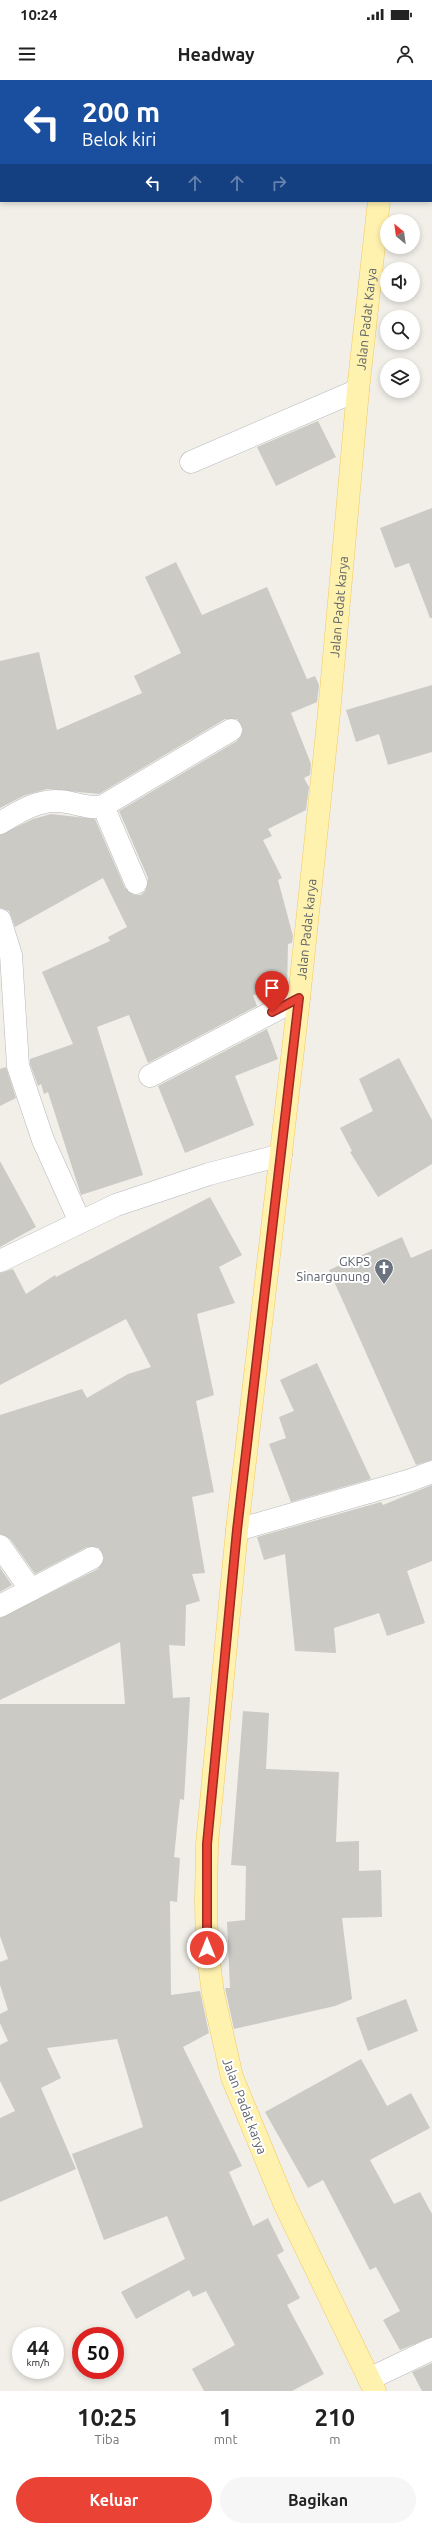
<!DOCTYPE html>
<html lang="id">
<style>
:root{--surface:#fff;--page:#f6f6f6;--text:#222;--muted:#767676;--accent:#ea4335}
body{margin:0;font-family:Ubuntu,sans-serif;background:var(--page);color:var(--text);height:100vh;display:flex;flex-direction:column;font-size:15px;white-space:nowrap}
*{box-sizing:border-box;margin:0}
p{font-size:13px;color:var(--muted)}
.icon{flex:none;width:22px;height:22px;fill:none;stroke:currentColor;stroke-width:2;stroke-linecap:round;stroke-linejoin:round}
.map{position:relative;height:2311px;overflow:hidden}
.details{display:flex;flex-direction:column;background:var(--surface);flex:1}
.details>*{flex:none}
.top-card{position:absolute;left:0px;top:0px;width:432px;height:122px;box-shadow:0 2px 6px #0003;background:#1a4fa0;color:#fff;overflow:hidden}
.needle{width:26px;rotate:331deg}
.controls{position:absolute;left:380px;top:134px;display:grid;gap:8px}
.controls a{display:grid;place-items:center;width:40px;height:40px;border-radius:50%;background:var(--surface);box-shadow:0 2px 6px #0003;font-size:20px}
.speed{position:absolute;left:12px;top:2247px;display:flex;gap:8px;font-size:20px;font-weight:700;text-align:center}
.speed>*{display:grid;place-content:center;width:52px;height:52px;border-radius:50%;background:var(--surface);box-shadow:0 2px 6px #0003;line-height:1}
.speed small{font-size:10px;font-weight:400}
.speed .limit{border:6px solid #d22;background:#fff;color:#111}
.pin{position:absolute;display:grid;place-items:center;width:34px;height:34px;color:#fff;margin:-41px -17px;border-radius:50% 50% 50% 0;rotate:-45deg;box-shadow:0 0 4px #0007}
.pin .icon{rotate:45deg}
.me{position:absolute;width:44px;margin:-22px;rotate:0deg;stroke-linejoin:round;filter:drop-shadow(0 0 3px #0008)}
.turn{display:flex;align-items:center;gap:14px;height:84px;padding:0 16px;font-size:18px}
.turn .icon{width:52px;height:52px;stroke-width:2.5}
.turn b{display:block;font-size:28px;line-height:34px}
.lanes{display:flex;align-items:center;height:38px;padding:0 16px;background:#0003;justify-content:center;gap:20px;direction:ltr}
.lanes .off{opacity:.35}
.eta{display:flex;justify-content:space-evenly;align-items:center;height:68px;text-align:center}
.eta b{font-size:24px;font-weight:700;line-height:28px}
.action{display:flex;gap:8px;margin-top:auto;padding:8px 16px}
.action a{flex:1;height:46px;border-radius:24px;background:var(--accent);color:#fff;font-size:16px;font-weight:700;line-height:46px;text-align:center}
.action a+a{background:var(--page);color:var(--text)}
.status{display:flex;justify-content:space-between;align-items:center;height:28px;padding:0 20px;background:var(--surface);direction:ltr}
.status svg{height:11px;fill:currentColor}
header{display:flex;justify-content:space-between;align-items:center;height:52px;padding:0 16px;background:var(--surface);font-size:18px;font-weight:700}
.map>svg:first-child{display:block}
.building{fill:#cccac5}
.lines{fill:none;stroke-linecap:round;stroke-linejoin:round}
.minor-casing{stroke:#b5b8bc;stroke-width:23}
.major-casing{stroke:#f2c960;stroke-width:23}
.minor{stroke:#fff;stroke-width:22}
.major{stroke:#fff2af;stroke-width:22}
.route-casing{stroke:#982c22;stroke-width:10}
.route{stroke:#ea4335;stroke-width:7}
.labels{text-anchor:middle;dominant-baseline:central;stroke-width:4;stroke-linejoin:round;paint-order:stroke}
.street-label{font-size:13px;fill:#5f6368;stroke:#fff}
.worship-label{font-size:13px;fill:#5b616d;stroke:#fff;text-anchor:end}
</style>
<div class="status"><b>10:24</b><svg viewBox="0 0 49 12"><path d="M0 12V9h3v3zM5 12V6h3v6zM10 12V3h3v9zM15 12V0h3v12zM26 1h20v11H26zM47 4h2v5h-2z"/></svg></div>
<header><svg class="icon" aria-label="menu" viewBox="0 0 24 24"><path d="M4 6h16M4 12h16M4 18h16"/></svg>Headway<svg class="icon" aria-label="person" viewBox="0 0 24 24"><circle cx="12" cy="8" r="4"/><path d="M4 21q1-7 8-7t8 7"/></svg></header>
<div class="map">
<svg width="432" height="2311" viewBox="0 0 432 2311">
<rect width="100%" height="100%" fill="#f1efe8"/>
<g class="building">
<path d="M318,341L336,377L276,406L257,367Z"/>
<path d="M432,428V538H430L409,483L395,488L380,448Z"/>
<path d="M176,482L202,535L267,507L307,599L315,596L319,605L317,622L291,633L311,684L310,695L304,698L309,707L306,730L268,749L272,756L263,760L282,798L278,800L293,856L292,863L288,864L287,910L280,914L253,915L257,926L148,983L129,935L97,947L143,1095L81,1115L48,1012L44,1014L41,1004L38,1006L30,984V979L73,964L42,892L110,861L108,857L127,847L103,798L15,847L9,831L0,828V755L33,739L51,734L95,739L125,808L134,815H141L146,810L148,798L119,731L237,661L243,649L237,639H225L99,714L47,709L23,716L0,728V581L39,572L57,650L142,613L134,596L181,573L145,497Z"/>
<path d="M432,605V672L388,685L379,654L356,662L346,630Z"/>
<path d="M267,949L278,979L235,996L254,1045L185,1073L158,1006Z"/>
<path d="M399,978L432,1040V1084L378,1117L350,1072L352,1071L340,1048L373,1031L359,999Z"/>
<path d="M6,987L16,1018L0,1026V989Z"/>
<path d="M0,1081L36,1147L0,1167Z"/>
<path d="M210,1117L242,1175L219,1187L235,1223L197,1234L214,1315L196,1321L214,1412L192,1417L205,1493L192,1494L200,1521L186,1525L185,1566L169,1565L173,1618L190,1617L184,1720L180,1719L174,1777L180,1778L177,1822L170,1821L171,1915L200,1911L209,1953L183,1967L242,2086L229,2092L253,2146L268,2138L284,2171L277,2175L300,2218L287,2225L324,2294L292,2311H204L192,2289L235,2265L206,2211L193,2217L189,2210L136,2239L121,2212L185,2179L167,2136L104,2160L72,2074L143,2047L117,1959L47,1968L61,1998L41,2008L76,2089L0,2122V2038L15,2031L0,2001V1965L8,1961L0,1943V1934L8,1930L0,1905V1882L8,1879L0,1856V1624H125L120,1562L0,1620V1538L98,1489L104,1478L99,1468L87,1467L35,1494L10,1459L0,1454V1335L82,1309L87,1318L128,1294L151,1287L126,1239L0,1305V1193L13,1189L26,1214L55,1195L56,1197Z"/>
<path d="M402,1157L411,1178L432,1169V1380L416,1385L329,1190Z"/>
<path d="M317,1283L371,1399L291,1422L269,1364L286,1358L279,1337L294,1331L280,1300Z"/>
<path d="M432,1405V1481L407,1491L425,1543L387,1556L379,1533L334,1548L336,1573L295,1571L285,1474L264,1480L257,1457L381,1422L383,1425Z"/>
<path d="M0,1488L12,1505L0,1512Z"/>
<path d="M243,1631L269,1633L266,1689L339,1692L336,1762L359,1761V1791L381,1790L382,1837L342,1838L352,1919L335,1926L234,1949L225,1908H230L227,1842L245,1840L246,1786L231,1785Z"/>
<path d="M406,1919L418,1951L368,1971L356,1938Z"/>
<path d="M361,1979L387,2026L411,2013L430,2048L370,2080L394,2124L420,2112L432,2134V2257L400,2270L383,2240L400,2231L376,2187L370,2190L323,2100L308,2108L265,2032Z"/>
<path d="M432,2283V2311H422L412,2292Z"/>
</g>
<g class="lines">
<g class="minor-casing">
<g id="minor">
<path d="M191,382L358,310"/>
<path d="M103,726L231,650"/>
<path d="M0,743C17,733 37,720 57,721C74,721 86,730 103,726L136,803"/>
<path d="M0,840L11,875L18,986L43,1060L80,1142"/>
<path d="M150,996L299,918"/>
<path d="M0,1181L116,1125L209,1094L281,1075"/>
<path d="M237,1450L411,1400L432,1392"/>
<path d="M0,1466L31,1510"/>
<path d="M0,1526L92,1478"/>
<path d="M369,2299L432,2269"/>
</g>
</g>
<g class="major-casing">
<g id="major">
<path d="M392,1V0"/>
<path id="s1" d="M375,2311L285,2125L232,1997L213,1913L207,1868L206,1822L207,1764L237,1450L299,918L329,633L358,310L379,121"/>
</g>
</g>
<use href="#minor" class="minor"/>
<use href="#major" class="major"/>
</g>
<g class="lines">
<g class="route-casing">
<path id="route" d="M207,1868V1764L237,1450L299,918L272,932"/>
</g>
<use href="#route" class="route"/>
</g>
<defs>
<g id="church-pin" transform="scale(1)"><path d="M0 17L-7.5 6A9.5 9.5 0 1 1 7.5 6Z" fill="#6b7280" stroke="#fff"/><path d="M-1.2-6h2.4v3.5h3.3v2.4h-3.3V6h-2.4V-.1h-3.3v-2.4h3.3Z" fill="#fff"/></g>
</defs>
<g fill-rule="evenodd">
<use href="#church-pin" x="384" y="1188"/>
</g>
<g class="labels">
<g class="street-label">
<text stroke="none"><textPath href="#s1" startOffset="2114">Jalan Padat Karya</textPath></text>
<text stroke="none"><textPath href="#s1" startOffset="1825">Jalan Padat karya</textPath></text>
<text stroke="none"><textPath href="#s1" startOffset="1501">Jalan Padat karya</textPath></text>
<text transform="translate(245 2026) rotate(69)">Jalan Padat karya</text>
</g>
<g class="worship-label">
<text x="370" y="1181">GKPS<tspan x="370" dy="15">Sinargunung</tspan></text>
</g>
</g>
</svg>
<div class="controls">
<a><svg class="needle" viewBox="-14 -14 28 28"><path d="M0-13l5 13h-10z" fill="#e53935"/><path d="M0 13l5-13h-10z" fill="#767676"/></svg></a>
<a><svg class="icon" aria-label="sound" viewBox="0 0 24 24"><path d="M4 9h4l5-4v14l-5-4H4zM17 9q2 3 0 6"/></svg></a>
<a><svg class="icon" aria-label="search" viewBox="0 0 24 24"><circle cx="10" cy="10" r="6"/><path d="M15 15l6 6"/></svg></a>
<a><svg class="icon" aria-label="layers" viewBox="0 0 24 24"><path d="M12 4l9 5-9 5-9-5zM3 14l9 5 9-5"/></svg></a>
</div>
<div class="speed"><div>44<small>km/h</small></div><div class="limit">50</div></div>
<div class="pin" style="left:272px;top:932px;background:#d93025"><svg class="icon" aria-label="arrive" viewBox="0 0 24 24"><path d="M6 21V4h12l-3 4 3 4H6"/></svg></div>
<svg class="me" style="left:207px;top:1868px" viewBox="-20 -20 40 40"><circle r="17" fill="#ea4335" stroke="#fff" stroke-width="3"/><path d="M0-11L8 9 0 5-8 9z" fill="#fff"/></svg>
<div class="top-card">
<div class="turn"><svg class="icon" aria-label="left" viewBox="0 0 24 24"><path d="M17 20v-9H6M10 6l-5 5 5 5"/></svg><div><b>200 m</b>Belok kiri</div></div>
<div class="lanes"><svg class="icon" aria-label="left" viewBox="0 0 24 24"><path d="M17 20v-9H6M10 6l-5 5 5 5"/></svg><svg class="icon off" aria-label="ahead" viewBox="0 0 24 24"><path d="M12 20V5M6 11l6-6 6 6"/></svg><svg class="icon off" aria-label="ahead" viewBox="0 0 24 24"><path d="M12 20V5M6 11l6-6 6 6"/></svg><svg class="icon off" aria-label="right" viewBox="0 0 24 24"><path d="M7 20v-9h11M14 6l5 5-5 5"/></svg></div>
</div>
</div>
<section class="details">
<div class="eta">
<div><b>10:25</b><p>Tiba</p></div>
<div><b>1</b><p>mnt</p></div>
<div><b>210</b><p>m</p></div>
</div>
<div class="action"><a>Keluar</a><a>Bagikan</a></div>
</section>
